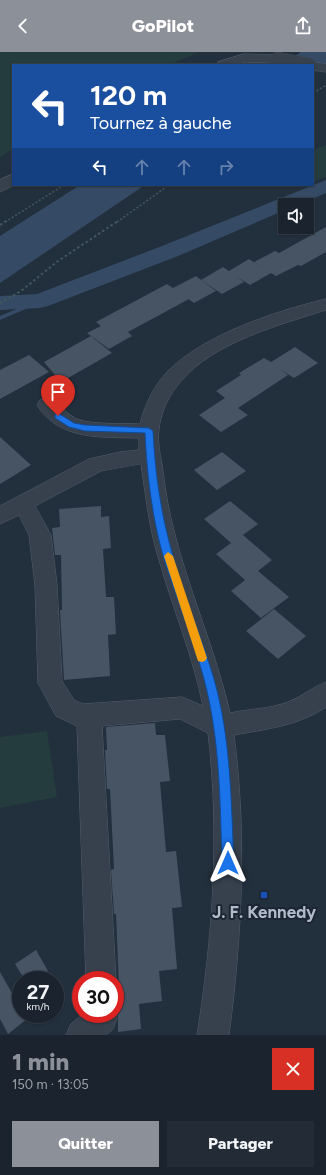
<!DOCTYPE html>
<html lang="fr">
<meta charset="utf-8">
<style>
:root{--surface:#1a232e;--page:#232b36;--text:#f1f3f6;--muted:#9fa4aa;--line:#38404a;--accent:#8c9099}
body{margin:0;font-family:Figtree,sans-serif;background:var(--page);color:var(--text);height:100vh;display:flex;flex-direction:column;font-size:15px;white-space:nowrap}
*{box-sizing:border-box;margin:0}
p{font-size:13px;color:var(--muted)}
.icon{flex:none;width:22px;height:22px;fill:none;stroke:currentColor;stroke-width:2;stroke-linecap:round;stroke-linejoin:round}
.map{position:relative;height:983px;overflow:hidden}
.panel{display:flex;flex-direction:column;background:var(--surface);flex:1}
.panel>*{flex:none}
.banner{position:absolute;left:12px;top:12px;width:302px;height:122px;border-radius:0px;box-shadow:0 1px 3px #0004,0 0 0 1px var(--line);background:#1a4fa0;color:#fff;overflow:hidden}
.tools{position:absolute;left:278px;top:146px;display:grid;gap:8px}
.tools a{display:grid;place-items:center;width:36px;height:36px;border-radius:0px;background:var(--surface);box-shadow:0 1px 3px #0004,0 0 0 1px var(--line);font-size:20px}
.speed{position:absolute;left:12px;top:919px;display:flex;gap:8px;font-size:20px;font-weight:700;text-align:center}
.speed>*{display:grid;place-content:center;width:52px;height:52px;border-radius:50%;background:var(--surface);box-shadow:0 1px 3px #0004,0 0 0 1px var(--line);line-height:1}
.speed small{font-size:10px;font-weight:400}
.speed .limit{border:6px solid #d22;background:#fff;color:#111}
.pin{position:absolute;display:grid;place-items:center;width:34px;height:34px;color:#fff;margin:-41px -17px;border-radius:50% 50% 50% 0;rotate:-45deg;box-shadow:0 0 4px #0007}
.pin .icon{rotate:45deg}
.me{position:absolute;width:44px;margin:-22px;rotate:0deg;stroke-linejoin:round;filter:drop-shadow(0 0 3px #0008)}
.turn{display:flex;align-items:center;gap:14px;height:84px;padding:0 12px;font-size:18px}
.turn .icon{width:52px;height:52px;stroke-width:2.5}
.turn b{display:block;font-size:28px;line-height:34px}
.lanes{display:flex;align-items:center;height:38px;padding:0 12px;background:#0003;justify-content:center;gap:20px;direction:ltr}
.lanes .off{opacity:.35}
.round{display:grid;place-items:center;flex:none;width:42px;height:42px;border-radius:0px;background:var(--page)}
.summary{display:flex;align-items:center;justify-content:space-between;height:68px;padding:0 12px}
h1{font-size:24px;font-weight:800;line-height:30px;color:var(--accent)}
.primary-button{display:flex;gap:8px;margin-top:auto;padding:8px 12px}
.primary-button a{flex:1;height:46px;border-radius:0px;background:var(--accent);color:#fff;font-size:16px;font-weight:800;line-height:46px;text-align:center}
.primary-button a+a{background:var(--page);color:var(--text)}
header{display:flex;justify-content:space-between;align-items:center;height:52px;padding:0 12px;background:var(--accent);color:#fff;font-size:18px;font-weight:800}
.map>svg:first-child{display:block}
.green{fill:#243c3e}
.water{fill:#354b65}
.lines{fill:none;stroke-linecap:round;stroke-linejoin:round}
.stream{fill:#354b65;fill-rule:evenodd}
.canal{fill:#354b65;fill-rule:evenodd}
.building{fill:#465464}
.minor-casing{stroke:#545e6b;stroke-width:1}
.path-far1{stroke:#42595b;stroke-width:1.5;stroke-dasharray:2 2;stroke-linecap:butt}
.path{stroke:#42595b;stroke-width:2;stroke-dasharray:2.5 2.5;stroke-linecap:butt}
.minor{fill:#36414d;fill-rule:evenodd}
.minor-bridge-casing{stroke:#545e6b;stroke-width:14;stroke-linecap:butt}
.minor-bridge{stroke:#36414d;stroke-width:14}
.route{fill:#1a73e8;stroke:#114b97}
.slow{fill:#f59e0b}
.transit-dot{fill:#1a4fb4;stroke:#1b2632;stroke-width:1.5}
.labels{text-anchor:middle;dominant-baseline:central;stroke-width:4;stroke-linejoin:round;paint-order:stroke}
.near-poi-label{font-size:17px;font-weight:bold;fill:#b2bbc9;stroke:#1b2632}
</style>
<header><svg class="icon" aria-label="back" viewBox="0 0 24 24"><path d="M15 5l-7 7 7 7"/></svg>GoPilot<svg class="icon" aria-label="share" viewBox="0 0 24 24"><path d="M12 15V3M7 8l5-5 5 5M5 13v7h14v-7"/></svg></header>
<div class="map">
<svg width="326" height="983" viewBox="0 0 326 983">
<rect width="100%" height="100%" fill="#222f3d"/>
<g class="green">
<path d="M0,0H199L169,13H13V97L0,105Z"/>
<path d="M326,93V125L313,130V98Z"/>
<path d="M47,679L57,745L0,756V685Z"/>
</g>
<g class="water">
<path d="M301,0H326V13L313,21V13L285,11Z"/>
<path d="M80,133H145L0,231V184Z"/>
</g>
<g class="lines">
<path class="stream" d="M40,247L42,248V250L0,268V264Z"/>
<path class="canal" d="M326,128V141L298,153H285V158L178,204L48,254L40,256L0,258V244L37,242L162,194Z"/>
</g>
<g class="building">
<path d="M326,175V200L301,214L298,213L276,224L271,221L250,233L237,225L244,230L222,242L201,228L223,215L229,219L249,207L263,216L254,210L275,199L279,201Z"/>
<path d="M196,224L216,239L194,251L183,243L189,247L128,280L132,284L109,297L87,281L101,274L96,270L167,232L173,236Z"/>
<path d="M91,284L112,301L61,330L44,310Z"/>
<path d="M295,295L318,311L294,326L280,317L288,323L238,356L248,363L221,380L199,363L225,346L216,339L241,323L239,321L264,306L271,310Z"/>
<path d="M29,303L49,320L0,347V318Z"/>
<path d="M0,385L31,413L0,432Z"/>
<path d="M222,400L246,419L217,438L194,418Z"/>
<path d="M230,449L258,472L243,483L272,508L258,519L289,545L261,566L231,539L245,528L216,502L231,491L204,467Z"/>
<path d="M101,454V465L109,464L111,496L103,497L106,545H114L116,582L108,583L110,624L64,628L60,558H62L61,503H55L52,476L60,475L59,457Z"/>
<path d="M274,557L306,584L278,607L246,579Z"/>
<path d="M155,671L156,683H165L170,729L160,730L166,800L176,799L182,855L172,856L177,917L159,919L162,949L139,952L141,977L118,980V966L116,935H119L116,862H114L111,818L114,817L110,737H107L105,698H107L106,675Z"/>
<path d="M36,898L48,919L36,928H25L15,912Z"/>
<path d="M0,920L21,957V962H24L27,967L8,982L0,967Z"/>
</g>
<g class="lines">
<g class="minor-casing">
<g id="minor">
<path d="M244,2L277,3L282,4L283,7L282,10L277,11L245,10L236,13H217L218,10Z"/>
<path d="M313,10L326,12V20L313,18V13H307Z"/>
<path d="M13,122L14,133L0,140V128Z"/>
<path d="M326,247V258C279,273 214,290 181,329C169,343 161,359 159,377C157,391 161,406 163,419C172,504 211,579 230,661C248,657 270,657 288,650C302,645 312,635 326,630V655C298,674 266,677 234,683C247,783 242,884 229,983H197C213,885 220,780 208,681L180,667L102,674L116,928L115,931V928H86L77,674L56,664L38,631L35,533L29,483L19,463L0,472V454L89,407L120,400L139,398V386C103,385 59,389 37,353L40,348C57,343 63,361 77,367C91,373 124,371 140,372C145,352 154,333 169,318C206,282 276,259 326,247ZM141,412C146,445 149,476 159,508C173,557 193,604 203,654L182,645L83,652L74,648L62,629L57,533L51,483L35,454L101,419Z"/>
<path d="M115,960L117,966L113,977L106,983H66L71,972L83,962H115Z"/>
</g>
</g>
<g class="path-far1">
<path d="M313,41L325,34"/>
<path d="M5,170L64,133"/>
<path d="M117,170L169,133"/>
</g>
<g class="path">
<path d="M0,173L6,169"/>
<path d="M0,251L21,239L58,209L118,169"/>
</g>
<use href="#minor" class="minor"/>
<g class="minor-bridge-casing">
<path id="minor-bridge" d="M277,7L309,13"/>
</g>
<use href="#minor-bridge" class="minor-bridge"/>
</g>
<path class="route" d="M58,361L74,371L85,373L149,376L153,379C155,421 161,463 173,504C184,546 202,586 214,627C231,687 231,749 234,811L232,815L228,816L224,815L222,811C220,749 220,687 204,627C193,587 177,547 164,507C152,466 147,423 145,381L85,379L69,375L55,366V362Z"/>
<path class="slow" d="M168,500L173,504L207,606L205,609L202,610L198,609L197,606L164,504Z"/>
<rect class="transit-dot" x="260" y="839" width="8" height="8" rx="2"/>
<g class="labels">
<g class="near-poi-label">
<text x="264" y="860">J. F. Kennedy</text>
</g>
</g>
</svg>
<div class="tools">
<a><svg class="icon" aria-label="sound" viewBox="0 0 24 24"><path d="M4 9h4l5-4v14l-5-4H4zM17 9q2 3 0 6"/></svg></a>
</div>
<div class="speed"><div>27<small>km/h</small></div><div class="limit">30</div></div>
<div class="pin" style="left:58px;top:364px;background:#d93025"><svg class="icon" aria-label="arrive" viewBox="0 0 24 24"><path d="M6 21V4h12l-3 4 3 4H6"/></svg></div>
<svg class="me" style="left:228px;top:811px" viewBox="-20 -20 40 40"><path d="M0-17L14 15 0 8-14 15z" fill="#1a73e8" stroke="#fff" stroke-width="4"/></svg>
<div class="banner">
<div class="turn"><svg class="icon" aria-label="left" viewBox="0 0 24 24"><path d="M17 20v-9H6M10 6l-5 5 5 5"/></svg><div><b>120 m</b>Tournez à gauche</div></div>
<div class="lanes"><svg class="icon" aria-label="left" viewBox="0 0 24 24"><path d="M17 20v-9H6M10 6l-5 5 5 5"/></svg><svg class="icon off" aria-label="ahead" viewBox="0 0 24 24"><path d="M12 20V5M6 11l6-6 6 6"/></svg><svg class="icon off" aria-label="ahead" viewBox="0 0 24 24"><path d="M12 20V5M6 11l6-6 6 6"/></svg><svg class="icon off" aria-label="right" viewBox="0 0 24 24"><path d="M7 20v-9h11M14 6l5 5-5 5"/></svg></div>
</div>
</div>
<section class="panel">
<div class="summary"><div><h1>1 min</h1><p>150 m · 13:05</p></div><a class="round" style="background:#d93025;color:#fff"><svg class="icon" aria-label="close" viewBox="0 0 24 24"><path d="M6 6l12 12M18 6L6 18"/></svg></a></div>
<div class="primary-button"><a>Quitter</a><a>Partager</a></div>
</section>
